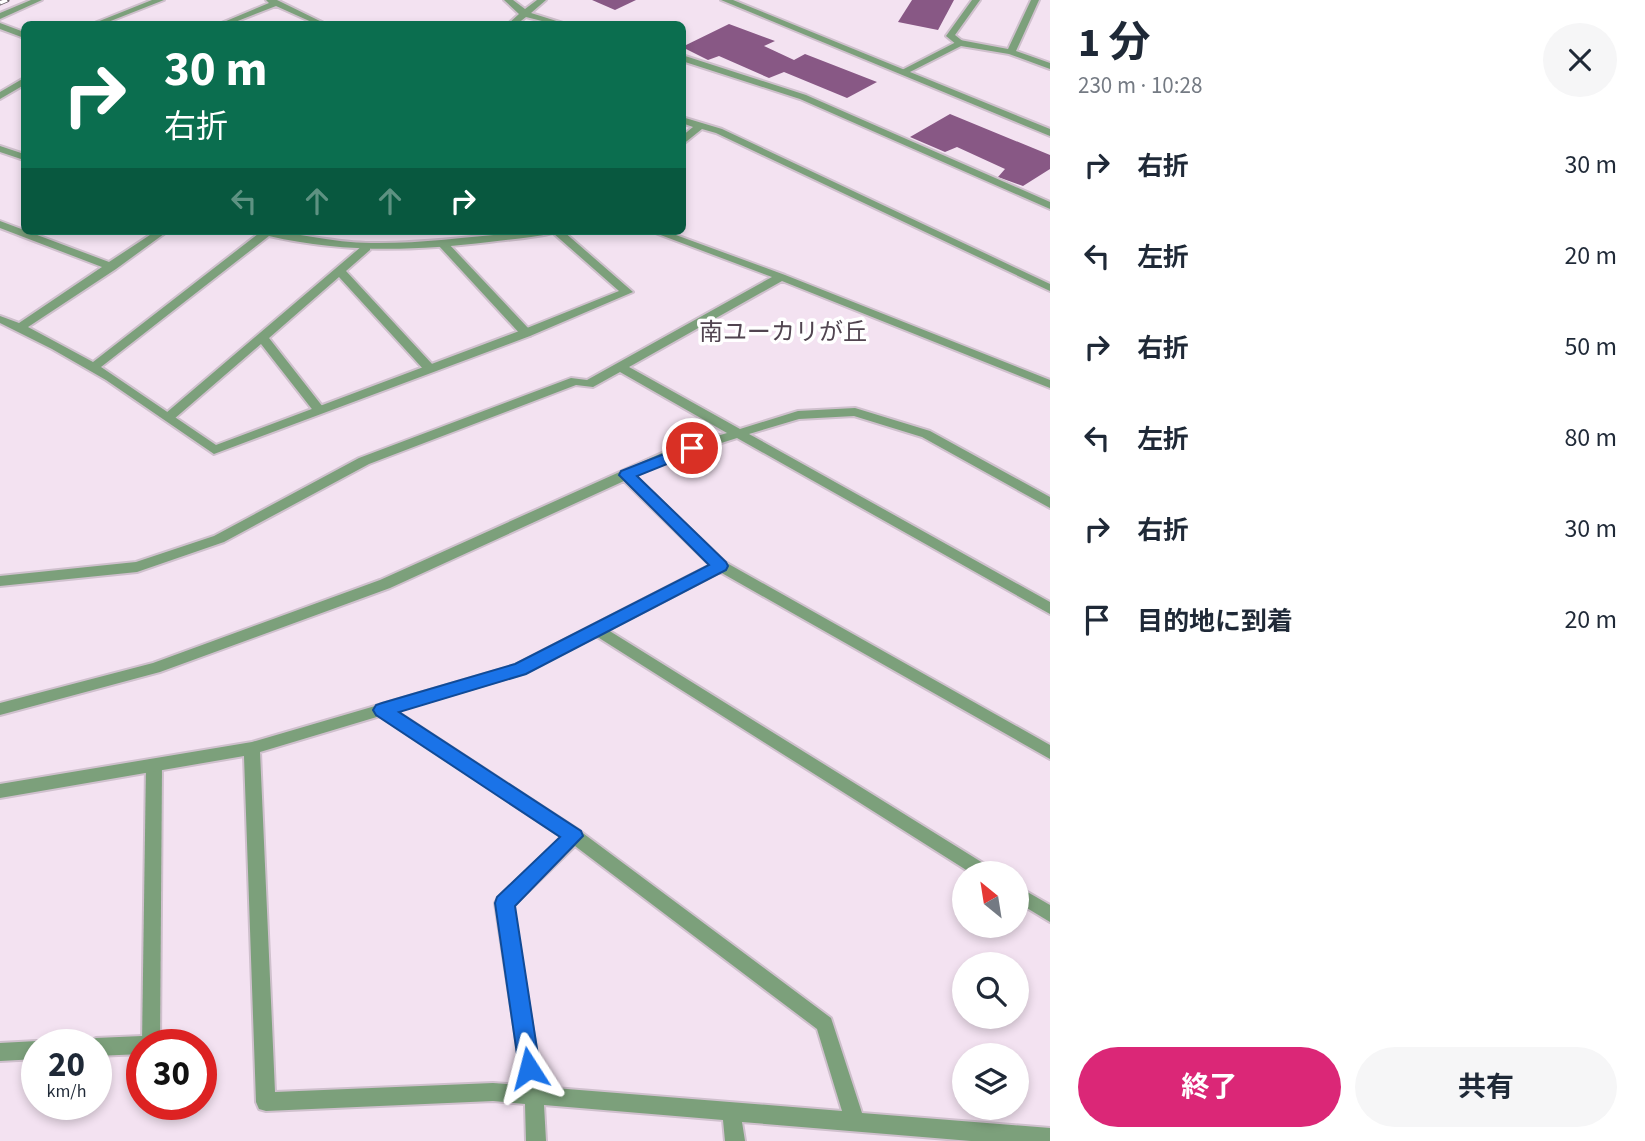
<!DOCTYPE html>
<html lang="ja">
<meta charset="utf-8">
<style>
:root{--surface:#fff;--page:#f6f6f7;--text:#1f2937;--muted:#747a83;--accent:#db2777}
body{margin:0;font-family:"Source Sans 3","Noto Sans JP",sans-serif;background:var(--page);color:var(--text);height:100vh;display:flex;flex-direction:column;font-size:26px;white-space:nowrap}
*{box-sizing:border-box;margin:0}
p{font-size:23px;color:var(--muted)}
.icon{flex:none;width:38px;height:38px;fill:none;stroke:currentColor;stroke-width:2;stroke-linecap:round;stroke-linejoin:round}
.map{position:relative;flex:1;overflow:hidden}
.panel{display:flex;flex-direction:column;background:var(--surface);width:595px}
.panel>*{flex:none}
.top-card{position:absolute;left:21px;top:21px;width:665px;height:214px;border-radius:10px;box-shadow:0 4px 10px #0003;background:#0b6e4f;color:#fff;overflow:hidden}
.needle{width:46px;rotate:330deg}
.tools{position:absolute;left:952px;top:861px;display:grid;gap:14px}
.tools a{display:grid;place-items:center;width:77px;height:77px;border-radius:50%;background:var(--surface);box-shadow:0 4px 10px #0003;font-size:35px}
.speed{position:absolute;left:21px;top:1029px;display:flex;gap:14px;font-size:35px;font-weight:700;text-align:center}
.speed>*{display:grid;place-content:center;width:91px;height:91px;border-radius:50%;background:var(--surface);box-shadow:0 4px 10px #0003;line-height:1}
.speed small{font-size:18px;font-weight:400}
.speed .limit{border:10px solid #d22;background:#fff;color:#111}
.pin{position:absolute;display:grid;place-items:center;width:60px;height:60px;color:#fff;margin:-30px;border:4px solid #fff;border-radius:50%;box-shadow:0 2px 7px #0007}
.me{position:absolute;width:77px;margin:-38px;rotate:351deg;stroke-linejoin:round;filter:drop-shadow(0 0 5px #0008)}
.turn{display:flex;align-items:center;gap:24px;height:147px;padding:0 28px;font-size:32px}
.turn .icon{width:91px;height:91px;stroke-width:2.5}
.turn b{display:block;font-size:49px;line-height:60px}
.lanes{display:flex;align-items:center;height:66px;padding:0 28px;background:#0003;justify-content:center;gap:35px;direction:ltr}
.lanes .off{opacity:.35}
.round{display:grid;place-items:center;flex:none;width:74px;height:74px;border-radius:37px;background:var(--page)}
.head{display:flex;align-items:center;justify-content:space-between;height:119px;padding:0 28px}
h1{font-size:42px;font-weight:700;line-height:52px}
.cta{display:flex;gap:14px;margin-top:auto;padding:14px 28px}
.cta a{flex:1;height:80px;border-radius:42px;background:var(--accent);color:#fff;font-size:28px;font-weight:700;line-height:80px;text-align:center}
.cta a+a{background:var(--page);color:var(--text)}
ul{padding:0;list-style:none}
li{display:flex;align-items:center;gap:21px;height:91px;padding:0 28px}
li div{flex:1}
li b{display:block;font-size:26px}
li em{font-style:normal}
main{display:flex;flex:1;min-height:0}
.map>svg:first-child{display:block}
.building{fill:#885885}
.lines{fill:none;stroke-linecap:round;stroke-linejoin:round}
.service-casing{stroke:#cfc0cd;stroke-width:4}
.minor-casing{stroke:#cfc0cd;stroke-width:4}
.tertiary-casing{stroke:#cfc0cd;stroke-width:4}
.service{fill:#7ca07b;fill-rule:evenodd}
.minor{fill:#7ca07b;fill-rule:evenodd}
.tertiary{fill:#7ca07b;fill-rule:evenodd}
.rail-casing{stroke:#6c626a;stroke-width:5}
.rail{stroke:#fff;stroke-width:3.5;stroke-dasharray:11;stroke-linecap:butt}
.route{fill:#1a73e8;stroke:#114b97;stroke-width:2}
.labels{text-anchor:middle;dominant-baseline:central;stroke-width:7;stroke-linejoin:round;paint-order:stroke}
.quarter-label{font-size:24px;fill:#514450;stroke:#fff}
</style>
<main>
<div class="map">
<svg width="1050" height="1141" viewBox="0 0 1050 1141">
<rect width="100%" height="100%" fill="#f3e2f1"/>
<g class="building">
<path d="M592,0H636L615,10Z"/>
<path d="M912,0H954L938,30L898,22Z"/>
<path d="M729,24L775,41L764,46L794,60L805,54L877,82L847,98L784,72L769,78L719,56L708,60L682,47Z"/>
<path d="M950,114L1050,155V169L1023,186L998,177L1005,169L957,147L945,152L910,137Z"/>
</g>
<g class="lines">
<g class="service-casing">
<g id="service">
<path d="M972,0H980L955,35L965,43L957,45L946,36Z"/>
<path d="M443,241L447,242L530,330V336H522L439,246L438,244Z"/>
<path d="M366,245L370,246V250L346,271L433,365L435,368L433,371H425L339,277L269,338L323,407L325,410L323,413H315L261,344L174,419H166L164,416L166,413L362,246Z"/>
<path d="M154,759L160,760L162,765L160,1045H142L146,765L148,760Z"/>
</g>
</g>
<g class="minor-casing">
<g id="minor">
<path d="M31,0H42L0,19V13Z"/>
<path d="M152,0H164L103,24H92Z"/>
<path d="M266,0H277L326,24H316L276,6L230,24H219L269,3Z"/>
<path d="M504,0H513L525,9L537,0H546L531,13L566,24H554L526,17L517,24H508L519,14Z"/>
<path d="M1031,0H1039L1016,51L1050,63V69L1009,54L961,46L906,74L898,72L960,40L1008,49Z"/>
<path d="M0,23L24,32V38L0,29Z"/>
<path d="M682,55L806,95L1050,202V209L800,99L682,61Z"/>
<path d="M24,78V85L0,99V92Z"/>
<path d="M682,117L722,129L1050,284V291L716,133L702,129L682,145V136L693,127L682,123Z"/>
<path d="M0,146L24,154V160L0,152Z"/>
<path d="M0,221L109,262L156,231H168L116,269L28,327L93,362L258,234L255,231C294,231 332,243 371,243C436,244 499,231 563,231L633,292L530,336L214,454L106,380L52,349L0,323V316L19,323L102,267L0,228ZM553,233L619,291L522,330L216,445L101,367L269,236C342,253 414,251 489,242C510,239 533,238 553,233Z"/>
<path d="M650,231H665L785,275L1050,380V388L782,281L629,367L740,429L798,411L855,408L930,431L1050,497V508L922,437L854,416L799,419L749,434L1050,602V614L737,438L674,458L635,476L725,562L1050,745V759L720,572L608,630L991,868L993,873H971L596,636L525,673L396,711L580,831L831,1018L862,1113L1050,1128V1141H971L742,1122L745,1141H725L723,1120L544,1105L546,1141H526L525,1104L493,1101L266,1111L259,1109L256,1102L244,756L0,798V784L252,742L515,665L710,565L624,481L390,588L160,672L0,715V703L153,663L380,580L664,452L727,433L620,372L593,387L576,385L369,464L224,542L137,572L0,586V576L136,562L214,536L359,458L571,378L587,380L772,277ZM380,716L562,837L498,898L495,903L523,1085L493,1083L275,1092L260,752ZM575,846L817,1029L842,1111L542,1087L513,906Z"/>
<path d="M1017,886L1050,905V922L1017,902Z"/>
<path d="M142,1036L149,1039L151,1045H142V1054L96,1056V1045H88L89,1041L96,1038Z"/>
<path d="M37,1041L44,1045H37V1059L0,1061V1043Z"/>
</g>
</g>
<g class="tertiary-casing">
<path id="tertiary" d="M721,0H733L1050,129V136Z"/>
</g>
<use href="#service" class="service"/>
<use href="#minor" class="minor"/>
<use href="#tertiary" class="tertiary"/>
<g class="rail-casing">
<path id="rail" d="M0,3L7,0"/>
</g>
<use href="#rail" class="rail"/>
</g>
<path class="route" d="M692,443L699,448L697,452L637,476L726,562L728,566L726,570L526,674L399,712L581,831L583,836L515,906L540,1068L537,1075L529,1078L522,1075L519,1068L495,903L497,897L560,837L376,715L373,710L376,705L382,703L515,664L709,565L619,475L621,471Z"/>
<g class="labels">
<g class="quarter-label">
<text x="783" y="332">南ユーカリが丘</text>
</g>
</g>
</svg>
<div class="tools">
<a><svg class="needle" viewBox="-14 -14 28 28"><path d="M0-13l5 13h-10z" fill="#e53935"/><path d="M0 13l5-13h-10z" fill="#747a83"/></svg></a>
<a><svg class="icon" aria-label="search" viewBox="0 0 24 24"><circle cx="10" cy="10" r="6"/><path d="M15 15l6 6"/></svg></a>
<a><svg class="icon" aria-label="layers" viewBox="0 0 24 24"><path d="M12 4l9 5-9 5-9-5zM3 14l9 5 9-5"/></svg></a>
</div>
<div class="speed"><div>20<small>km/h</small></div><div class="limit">30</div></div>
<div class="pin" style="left:692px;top:448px;background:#d93025"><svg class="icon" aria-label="arrive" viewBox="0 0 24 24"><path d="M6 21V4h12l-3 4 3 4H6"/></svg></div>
<svg class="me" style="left:529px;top:1068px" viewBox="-20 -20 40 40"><path d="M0-17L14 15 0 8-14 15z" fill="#1a73e8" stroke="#fff" stroke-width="4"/></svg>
<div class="top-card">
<div class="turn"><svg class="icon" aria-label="right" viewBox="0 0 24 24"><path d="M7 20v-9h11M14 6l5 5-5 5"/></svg><div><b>30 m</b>右折</div></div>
<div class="lanes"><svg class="icon off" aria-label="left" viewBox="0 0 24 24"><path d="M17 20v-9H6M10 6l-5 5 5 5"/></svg><svg class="icon off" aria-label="ahead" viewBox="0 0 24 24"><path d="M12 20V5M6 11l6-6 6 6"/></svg><svg class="icon off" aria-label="ahead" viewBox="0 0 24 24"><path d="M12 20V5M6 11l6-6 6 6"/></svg><svg class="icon" aria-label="right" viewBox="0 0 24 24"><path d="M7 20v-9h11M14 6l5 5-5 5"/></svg></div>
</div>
</div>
<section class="panel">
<div class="head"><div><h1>1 分</h1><p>230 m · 10:28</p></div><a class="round"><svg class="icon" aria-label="close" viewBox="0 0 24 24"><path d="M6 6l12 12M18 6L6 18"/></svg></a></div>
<ul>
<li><svg class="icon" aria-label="right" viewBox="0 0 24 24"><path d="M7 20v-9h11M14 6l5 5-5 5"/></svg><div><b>右折</b></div><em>30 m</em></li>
<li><svg class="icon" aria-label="left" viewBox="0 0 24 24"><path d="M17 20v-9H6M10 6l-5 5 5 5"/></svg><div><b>左折</b></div><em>20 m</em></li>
<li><svg class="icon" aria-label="right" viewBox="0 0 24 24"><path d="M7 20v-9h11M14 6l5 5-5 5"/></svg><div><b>右折</b></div><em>50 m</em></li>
<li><svg class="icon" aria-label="left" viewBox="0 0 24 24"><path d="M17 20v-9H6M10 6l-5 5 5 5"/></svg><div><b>左折</b></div><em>80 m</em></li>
<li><svg class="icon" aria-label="right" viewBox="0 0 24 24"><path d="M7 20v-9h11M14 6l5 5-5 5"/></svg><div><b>右折</b></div><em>30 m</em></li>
<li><svg class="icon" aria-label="arrive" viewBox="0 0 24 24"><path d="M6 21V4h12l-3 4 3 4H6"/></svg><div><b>目的地に到着</b></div><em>20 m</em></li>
</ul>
<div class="cta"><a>終了</a><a>共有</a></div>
</section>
</main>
